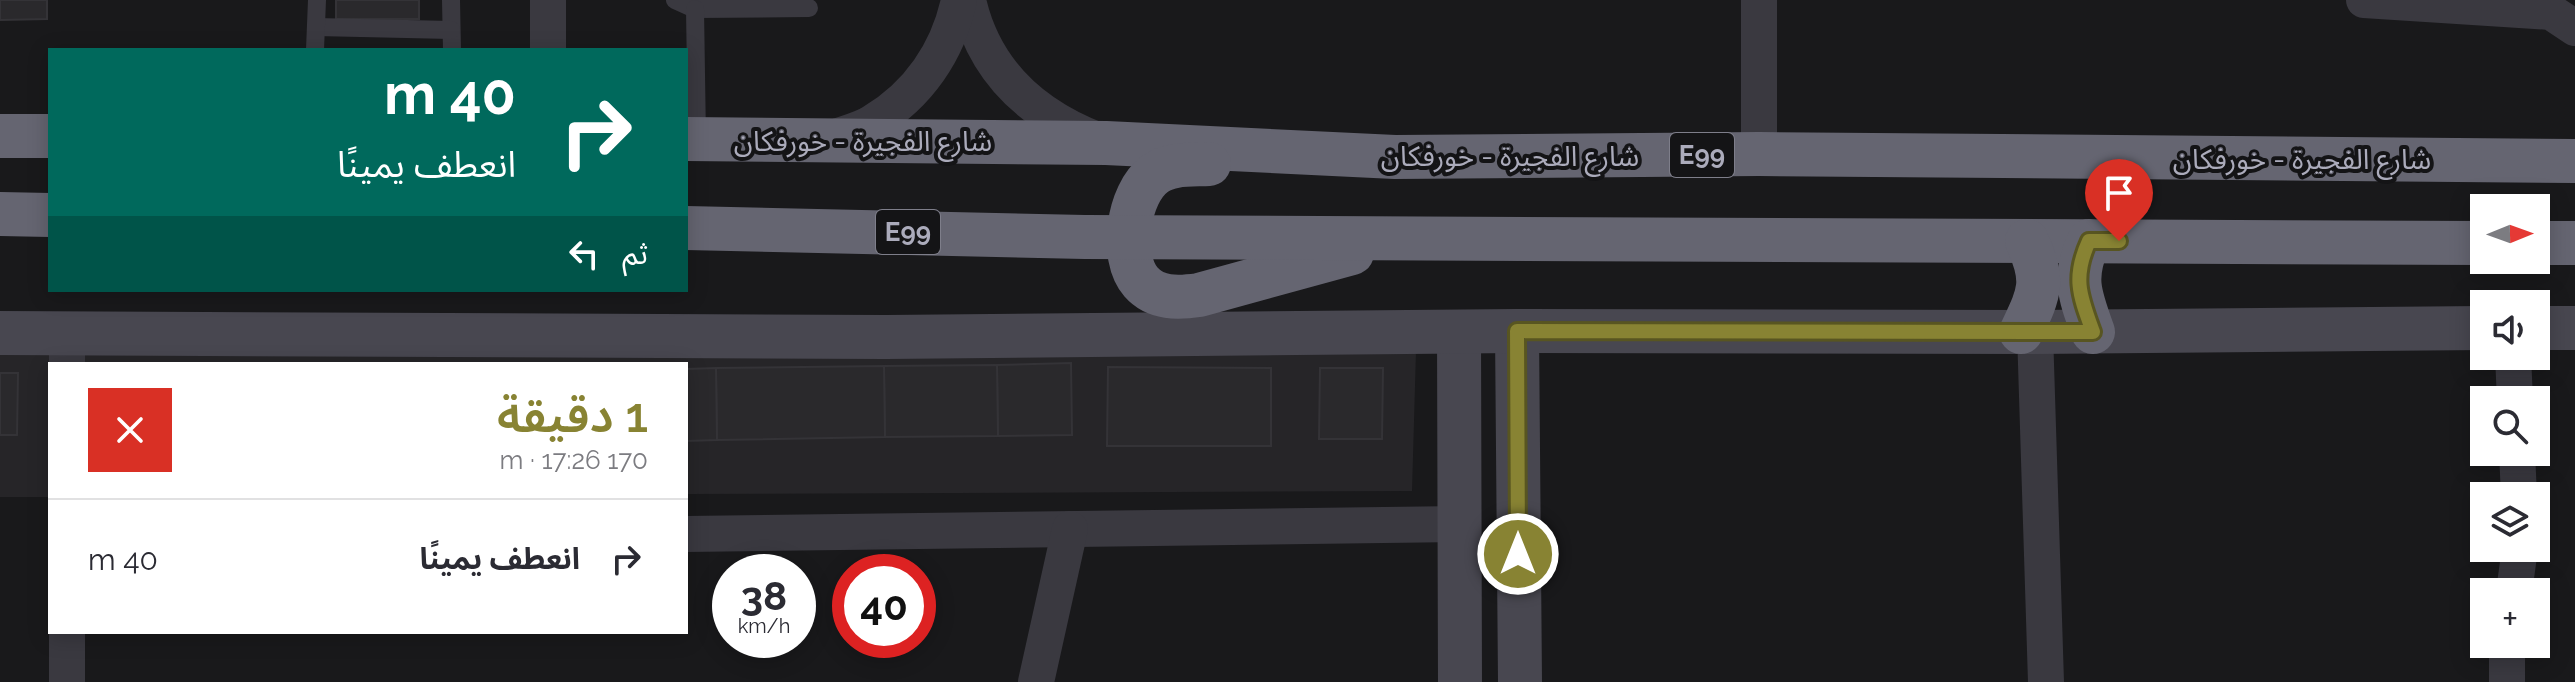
<!DOCTYPE html>
<html lang="ar">
<meta charset="utf-8">
<style>
:root{--surface:#fff;--page:#f7f7f7;--text:#2b2b33;--muted:#7c7c81;--line:#e1e1e2;--accent:#888333}
body{margin:0;font-family:Raleway,"Noto Sans Arabic",sans-serif;background:var(--page);color:var(--text);direction:rtl;height:100vh;display:flex;flex-direction:column;font-size:30px;white-space:nowrap}
*{box-sizing:border-box;margin:0}
p{font-size:26px;color:var(--muted)}
.icon{flex:none;width:44px;height:44px;fill:none;stroke:currentColor;stroke-width:2;stroke-linecap:round;stroke-linejoin:round}
.map{position:relative;flex:1;overflow:hidden;direction:ltr}
.panel{position:absolute;left:48px;top:362px;width:640px;height:272px;display:flex;flex-direction:column;background:var(--surface);border-radius:0px;box-shadow:0 4px 20px #0003;direction:rtl}
.panel>*{flex:none}
.top-card{position:absolute;left:48px;top:48px;width:640px;height:244px;border-radius:0px;box-shadow:0 4px 20px #0003;direction:rtl;background:#00695c;color:#fff;overflow:hidden}
.needle{width:52px;rotate:89deg}
.controls{position:absolute;left:2470px;top:194px;display:grid;gap:16px}
.controls a{display:grid;place-items:center;width:80px;height:80px;border-radius:0px;background:var(--surface);box-shadow:0 4px 20px #0003;font-size:40px}
.speed{position:absolute;left:712px;top:554px;display:flex;gap:16px;font-size:40px;font-weight:700;text-align:center}
.speed>*{display:grid;place-content:center;width:104px;height:104px;border-radius:50%;background:var(--surface);box-shadow:0 4px 20px #0003;line-height:1}
.speed small{font-size:20px;font-weight:400}
.speed .limit{border:12px solid #d22;background:#fff;color:#111}
.pin{position:absolute;display:grid;place-items:center;width:68px;height:68px;color:#fff;margin:-82px -34px;border-radius:50% 50% 50% 0;rotate:-45deg;box-shadow:0 0 8px #0007}
.pin .icon{rotate:45deg}
.me{position:absolute;width:88px;margin:-44px;rotate:0deg;stroke-linejoin:round;filter:drop-shadow(0 0 6px #0008)}
.turn{display:flex;align-items:center;gap:28px;height:168px;padding:0 40px;font-size:36px}
.turn .icon{width:104px;height:104px;stroke-width:2.5}
.turn b{display:block;font-size:56px;line-height:68px}
.then{display:flex;align-items:center;height:76px;padding:0 40px;background:#0003;gap:16px;font-size:30px}
.round{display:grid;place-items:center;flex:none;width:84px;height:84px;border-radius:0px;background:var(--page)}
.head{display:flex;align-items:center;justify-content:space-between;height:136px;padding:0 40px}
h1{font-size:48px;font-weight:600;line-height:60px;color:var(--accent)}
ul{padding:0;list-style:none}
li{display:flex;align-items:center;gap:24px;height:120px;padding:0 40px;border-top:2px solid var(--line)}
li div{flex:1}
li b{display:block;font-size:30px}
li em{font-style:normal}
.map>svg:first-child{display:block}
.built{fill:#262528}
.building{fill:#2a292c;stroke:#343337;stroke-width:2}
.lines{fill:none;stroke-linecap:round;stroke-linejoin:round}
.lane{stroke:#3a3940;stroke-width:18}
.street{stroke:#3a3940;stroke-width:36}
.secondary{stroke:#484750;stroke-width:44}
.highway{stroke:#656571;stroke-width:44}
.route-casing{stroke:#585521;stroke-width:20}
.route{stroke:#888333;stroke-width:14}
.labels{text-anchor:middle;dominant-baseline:central;stroke-width:8;stroke-linejoin:round;paint-order:stroke}
.shield{fill:#141416;stroke:#7e7e8a;stroke-width:2}
.shield-label{font-size:26px;font-weight:bold;fill:#ababbb}
.street-label{font-size:28px;fill:#ababbb;stroke:#141416}
</style>
<div class="map">
<svg width="2575" height="682" viewBox="0 0 2575 682">
<rect width="100%" height="100%" fill="#19191b"/>
<path class="built" d="M1416,351L1412,491L686,494V364H50V497H0V352Z"/>
<g class="building">
<path d="M0,0H47V19L0,20Z"/>
<rect x="336" y="0" width="83" height="19"/>
<path d="M1071,363L1072,435L998,436L997,365Z"/>
<path d="M997,365L998,436L885,437L884,366Z"/>
<path d="M884,366L885,437L717,440L716,368Z"/>
<path d="M1108,367L1271,368V446H1107Z"/>
<path d="M716,368L717,440L686,441V369Z"/>
<path d="M1320,368H1383L1382,439H1319Z"/>
<path d="M0,373H18L17,435H0Z"/>
</g>
<g class="lines">
<g class="lane">
<path d="M451,0L452,50"/>
<path d="M675,0L695,9L809,8"/>
<path d="M695,9L697,139"/>
<path d="M316,27L451,30"/>
<path d="M315,50L317,0"/>
</g>
<g class="street">
<path d="M548,0V50"/>
<path d="M968,0C984,72 1034,116 1100,141"/>
<path d="M2364,0L2551,12L2575,28"/>
<path d="M832,138C845,133 861,130 873,122C918,95 948,52 959,0"/>
<path d="M1759,154V0"/>
<path d="M2035,332L2046,682"/>
<path d="M2513,356L2515,400"/>
<path d="M67,364V333"/>
<path d="M2517,452L2519,496"/>
<path d="M686,534L1460,524"/>
<path d="M2514,592L2520,548"/>
<path d="M67,632V682"/>
<path d="M1036,682L1070,529"/>
<path d="M2507,682V644"/>
</g>
<g class="secondary">
<path d="M2536,328H2575"/>
<path d="M1517,331L1520,682"/>
<path d="M1459,332L1460,682"/>
<path d="M0,333L886,337L1517,331L2035,332L2484,328"/>
</g>
<g class="highway">
<path d="M0,136H50"/>
<path d="M686,139L1106,143L1395,157L1759,154L2575,161"/>
<path d="M1209,164C1191,165 1170,163 1155,174C1128,193 1119,257 1141,282C1156,299 1178,298 1199,295L1352,253"/>
<path d="M0,214L50,215"/>
<path d="M686,228L1085,237L2484,243"/>
<path d="M2089,241C2072,277 2080,296 2093,332"/>
<path d="M2536,243H2575"/>
<path d="M2021,332C2039,294 2046,282 2027,241"/>
</g>
</g>
<g class="lines">
<g class="route-casing">
<path id="route" d="M1518,554L1517,331L2093,332C2080,296 2072,278 2089,241H2119"/>
</g>
<use href="#route" class="route"/>
</g>
<g class="labels">
<g class="shield">
<rect x="1670" y="133" width="64" height="44" rx="6"/>
<rect x="876" y="210" width="64" height="44" rx="6"/>
</g>
<g class="shield-label">
<text x="1702" y="155">E99</text>
<text x="908" y="232">E99</text>
</g>
<g class="street-label">
<text x="863" y="141">شارع الفجيرة - خورفكان</text>
<text x="1510" y="156">شارع الفجيرة - خورفكان</text>
<text x="2302" y="159">شارع الفجيرة - خورفكان</text>
</g>
</g>
</svg>
<div class="controls">
<a><svg class="needle" viewBox="-14 -14 28 28"><path d="M0-13l5 13h-10z" fill="#e53935"/><path d="M0 13l5-13h-10z" fill="#7c7c81"/></svg></a>
<a><svg class="icon" aria-label="sound" viewBox="0 0 24 24"><path d="M4 9h4l5-4v14l-5-4H4zM17 9q2 3 0 6"/></svg></a>
<a><svg class="icon" aria-label="search" viewBox="0 0 24 24"><circle cx="10" cy="10" r="6"/><path d="M15 15l6 6"/></svg></a>
<a><svg class="icon" aria-label="layers" viewBox="0 0 24 24"><path d="M12 4l9 5-9 5-9-5zM3 14l9 5 9-5"/></svg></a>
<a>+</a>
</div>
<div class="speed"><div>38<small>km/h</small></div><div class="limit">40</div></div>
<div class="pin" style="left:2119px;top:241px;background:#d93025"><svg class="icon" aria-label="arrive" viewBox="0 0 24 24"><path d="M6 21V4h12l-3 4 3 4H6"/></svg></div>
<svg class="me" style="left:1518px;top:554px" viewBox="-20 -20 40 40"><circle r="17" fill="#888333" stroke="#fff" stroke-width="3"/><path d="M0-11L8 9 0 5-8 9z" fill="#fff"/></svg>
<div class="top-card">
<div class="turn"><svg class="icon" aria-label="right" viewBox="0 0 24 24"><path d="M7 20v-9h11M14 6l5 5-5 5"/></svg><div><b>40 m</b>انعطف يمينًا</div></div>
<div class="then">ثم<svg class="icon" aria-label="left" viewBox="0 0 24 24"><path d="M17 20v-9H6M10 6l-5 5 5 5"/></svg></div>
</div>
<section class="panel">
<div class="head"><div><h1>1 دقيقة</h1><p>170 m · 17:26</p></div><a class="round" style="background:#d93025;color:#fff"><svg class="icon" aria-label="close" viewBox="0 0 24 24"><path d="M6 6l12 12M18 6L6 18"/></svg></a></div>
<ul>
<li><svg class="icon" aria-label="right" viewBox="0 0 24 24"><path d="M7 20v-9h11M14 6l5 5-5 5"/></svg><div><b>انعطف يمينًا</b></div><em>40 m</em></li>
</ul>
</section>
</div>
